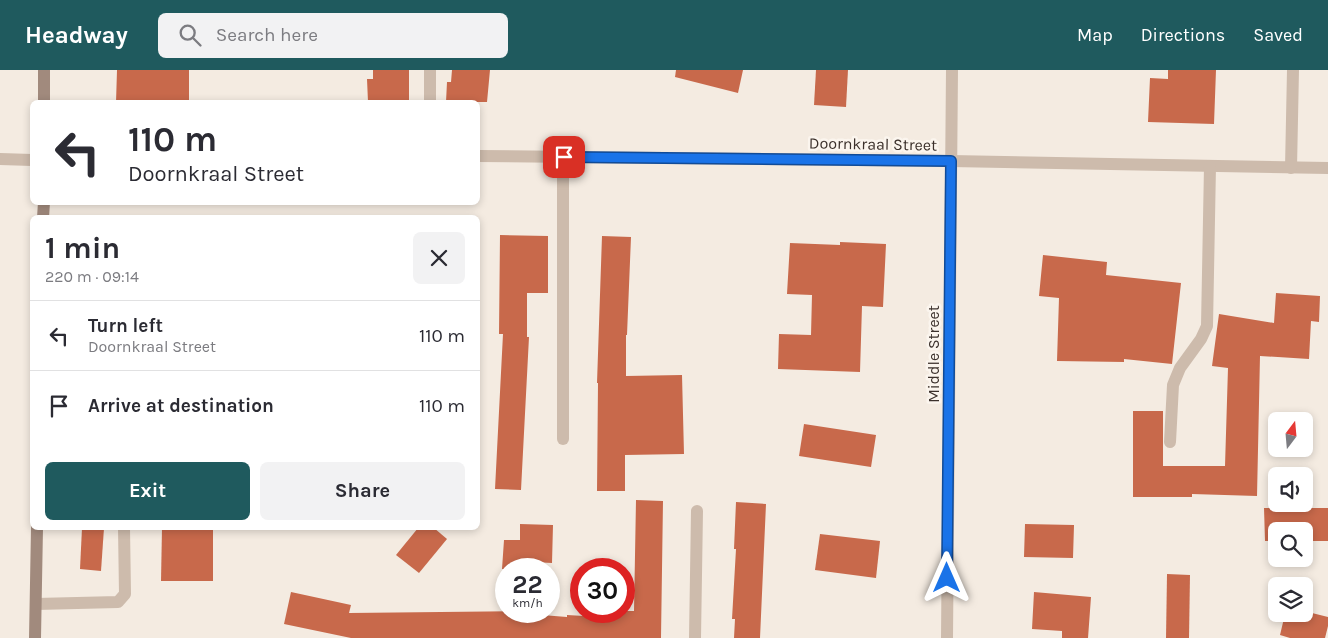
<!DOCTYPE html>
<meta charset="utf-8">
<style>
:root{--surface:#fff;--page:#f2f2f3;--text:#2b2b33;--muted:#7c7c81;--line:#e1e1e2;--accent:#1f5a5e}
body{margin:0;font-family:Karla,sans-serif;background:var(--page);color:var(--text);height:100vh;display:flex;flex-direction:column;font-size:19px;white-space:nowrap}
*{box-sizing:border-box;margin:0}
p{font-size:16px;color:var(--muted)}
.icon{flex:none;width:28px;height:28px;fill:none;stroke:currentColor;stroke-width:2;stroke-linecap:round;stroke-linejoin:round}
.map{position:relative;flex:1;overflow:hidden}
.details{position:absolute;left:30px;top:145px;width:450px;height:315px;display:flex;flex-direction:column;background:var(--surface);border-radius:8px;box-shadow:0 2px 8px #0003}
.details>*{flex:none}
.guide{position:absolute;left:30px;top:30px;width:450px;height:105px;border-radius:8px;box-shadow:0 2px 8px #0003;background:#fff;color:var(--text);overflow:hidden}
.needle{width:32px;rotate:16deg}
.tools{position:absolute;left:1268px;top:342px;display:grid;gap:10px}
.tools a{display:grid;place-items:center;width:45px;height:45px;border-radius:8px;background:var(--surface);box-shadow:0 2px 8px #0003;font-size:25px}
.speed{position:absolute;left:495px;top:488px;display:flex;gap:10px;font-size:25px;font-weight:700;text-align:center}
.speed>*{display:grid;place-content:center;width:65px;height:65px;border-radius:50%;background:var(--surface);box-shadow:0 2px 8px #0003;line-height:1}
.speed small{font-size:12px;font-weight:400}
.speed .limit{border:8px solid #d22;background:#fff;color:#111}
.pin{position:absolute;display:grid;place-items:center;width:42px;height:42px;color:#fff;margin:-21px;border-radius:10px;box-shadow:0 2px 8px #0006}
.me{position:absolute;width:55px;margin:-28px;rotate:0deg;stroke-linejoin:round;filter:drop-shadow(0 0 4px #0008)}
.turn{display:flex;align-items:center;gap:18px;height:105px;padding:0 15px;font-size:22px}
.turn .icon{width:65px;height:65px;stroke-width:2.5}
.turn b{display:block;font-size:35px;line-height:42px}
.round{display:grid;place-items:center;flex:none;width:52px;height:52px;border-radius:8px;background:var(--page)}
.overview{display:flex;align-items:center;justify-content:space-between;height:85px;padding:0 15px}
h1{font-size:30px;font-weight:700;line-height:38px}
.action{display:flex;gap:10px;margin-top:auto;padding:10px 15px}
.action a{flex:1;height:58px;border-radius:8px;background:var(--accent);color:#fff;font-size:20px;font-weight:700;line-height:58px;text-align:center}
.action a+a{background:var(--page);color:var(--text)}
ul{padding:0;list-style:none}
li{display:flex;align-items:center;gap:15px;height:70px;padding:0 15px;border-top:1px solid var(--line)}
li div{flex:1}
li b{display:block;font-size:19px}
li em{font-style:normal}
header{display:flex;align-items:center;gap:30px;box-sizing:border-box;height:70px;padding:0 25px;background:var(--accent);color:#fff}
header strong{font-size:24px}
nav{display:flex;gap:28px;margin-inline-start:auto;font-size:18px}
.search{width:350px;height:45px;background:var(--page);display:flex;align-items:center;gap:12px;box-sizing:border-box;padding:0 18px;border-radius:8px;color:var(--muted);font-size:19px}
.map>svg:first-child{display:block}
.building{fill:#c8694b}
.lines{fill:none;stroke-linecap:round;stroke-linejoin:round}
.lane{stroke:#cdbbac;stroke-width:12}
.street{stroke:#cdbbac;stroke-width:12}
.secondary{stroke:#a18a7d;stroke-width:12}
.route-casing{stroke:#114b97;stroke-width:12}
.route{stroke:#1a73e8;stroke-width:9}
.labels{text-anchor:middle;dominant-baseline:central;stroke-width:5;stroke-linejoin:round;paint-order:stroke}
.street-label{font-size:16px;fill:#3b302b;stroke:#fbf5ee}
</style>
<header>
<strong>Headway</strong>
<div class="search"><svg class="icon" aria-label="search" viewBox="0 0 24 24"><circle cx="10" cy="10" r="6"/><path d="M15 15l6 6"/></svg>Search here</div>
<nav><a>Map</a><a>Directions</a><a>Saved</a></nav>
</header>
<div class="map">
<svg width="1328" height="568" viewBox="0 0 1328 568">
<rect width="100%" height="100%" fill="#f4ebe1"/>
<g class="building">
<path d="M117,0H189V32H116Z"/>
<path d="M373,0H409V32H368L367,9H373Z"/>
<path d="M452,0H490L487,32H446L447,12H451Z"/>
<path d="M676,0H743L738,23L675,7Z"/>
<path d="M816,0H848L846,37L814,35Z"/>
<path d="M1168,0H1216L1214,54L1148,52L1150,8L1168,9Z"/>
<path d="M500,165L548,166V223H527V267H529L521,420L495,419L503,264H499Z"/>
<path d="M602,166L631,167L627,265H626V306L682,305L684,384L625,385V421H597L598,313H597Z"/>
<path d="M840,172L886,174L883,237L862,236L860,302L778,299L779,264L811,265L812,225L787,224L790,173L840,175Z"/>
<path d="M1043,185L1107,192L1106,205L1181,213L1172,294L1124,289V292L1057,291L1059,228L1039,226Z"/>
<path d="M1276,223L1320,226L1319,252L1311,251L1309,289L1260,286L1257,426L1192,424V427H1133V341H1163V396H1225L1228,298L1212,296L1219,244L1274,253Z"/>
<path d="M804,354L876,365L871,397L799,386Z"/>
<path d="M636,430L663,431L661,568H351L284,554L291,522L351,535L349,543L529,541V544L567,547V545L584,546V541H634Z"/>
<path d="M736,432L766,434L760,568H734L735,549H732L736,479H734Z"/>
<path d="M1264,438H1328V471H1304V461H1276V471H1265Z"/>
<path d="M520,454L553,455L552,493L533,492V499H502L504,470H520Z"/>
<path d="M1025,454L1074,455L1073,488L1024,487Z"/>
<path d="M82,458H104L101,501L80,499Z"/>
<path d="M162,458H213V511H161Z"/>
<path d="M418,458H434L447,469L419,503L396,485Z"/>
<path d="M820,464L880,471L876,508L815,500Z"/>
<path d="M1167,504L1190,505L1189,568H1166Z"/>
<path d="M1034,522L1091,527L1088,568H1062V561L1032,559Z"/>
<path d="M1304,541L1328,547V556L1325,568H1290L1280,565L1285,544H1304Z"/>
</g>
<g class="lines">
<g class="lane">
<path d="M36,534L118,532L125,524L124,458"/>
<path d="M695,568L697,441"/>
</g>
<g class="street">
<path d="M430,0V32"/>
<path d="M478,86L951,91L1328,98"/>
<path d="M0,89L32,90"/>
<path d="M1291,98L1293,0"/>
<path d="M563,369V87"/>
<path d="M1170,372L1173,315L1180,298L1201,269L1207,256L1210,96"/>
<path d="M947,568L952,0"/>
</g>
<g class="secondary">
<path d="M44,32V0"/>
<path d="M43,148L44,132"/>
<path d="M35,568L37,458"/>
</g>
</g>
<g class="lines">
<g class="route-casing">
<path id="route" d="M564,87L951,91L947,508"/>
</g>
<use href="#route" class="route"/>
</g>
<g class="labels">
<g class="street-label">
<text transform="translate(873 74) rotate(1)">Doornkraal Street</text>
<text transform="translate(933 284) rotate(-90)">Middle Street</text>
</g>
</g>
</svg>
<div class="tools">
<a><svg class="needle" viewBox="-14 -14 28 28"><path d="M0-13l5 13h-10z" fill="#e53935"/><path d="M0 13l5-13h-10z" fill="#7c7c81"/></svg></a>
<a><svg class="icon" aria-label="sound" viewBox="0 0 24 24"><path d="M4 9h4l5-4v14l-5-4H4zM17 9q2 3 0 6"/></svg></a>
<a><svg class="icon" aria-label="search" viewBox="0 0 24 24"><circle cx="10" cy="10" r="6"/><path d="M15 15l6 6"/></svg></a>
<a><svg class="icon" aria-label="layers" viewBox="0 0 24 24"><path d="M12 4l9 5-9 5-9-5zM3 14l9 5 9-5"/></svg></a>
</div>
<div class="speed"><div>22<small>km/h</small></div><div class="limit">30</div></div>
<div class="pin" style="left:564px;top:87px;background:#d93025"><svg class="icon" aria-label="arrive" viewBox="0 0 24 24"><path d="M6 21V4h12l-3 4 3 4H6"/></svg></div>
<svg class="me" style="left:947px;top:508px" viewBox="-20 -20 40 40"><path d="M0-17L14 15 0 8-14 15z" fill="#1a73e8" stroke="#fff" stroke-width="4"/></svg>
<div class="guide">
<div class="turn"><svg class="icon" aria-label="left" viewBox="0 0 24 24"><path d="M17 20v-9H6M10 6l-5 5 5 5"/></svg><div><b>110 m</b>Doornkraal Street</div></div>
</div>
<section class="details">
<div class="overview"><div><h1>1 min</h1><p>220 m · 09:14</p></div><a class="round"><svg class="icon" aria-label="close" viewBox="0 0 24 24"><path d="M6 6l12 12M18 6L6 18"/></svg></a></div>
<ul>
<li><svg class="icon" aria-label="left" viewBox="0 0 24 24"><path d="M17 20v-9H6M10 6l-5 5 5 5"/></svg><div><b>Turn left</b><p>Doornkraal Street</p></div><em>110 m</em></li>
<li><svg class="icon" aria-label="arrive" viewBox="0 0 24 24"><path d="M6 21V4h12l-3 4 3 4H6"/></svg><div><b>Arrive at destination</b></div><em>110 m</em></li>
</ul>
<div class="action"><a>Exit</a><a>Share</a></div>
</section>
</div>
